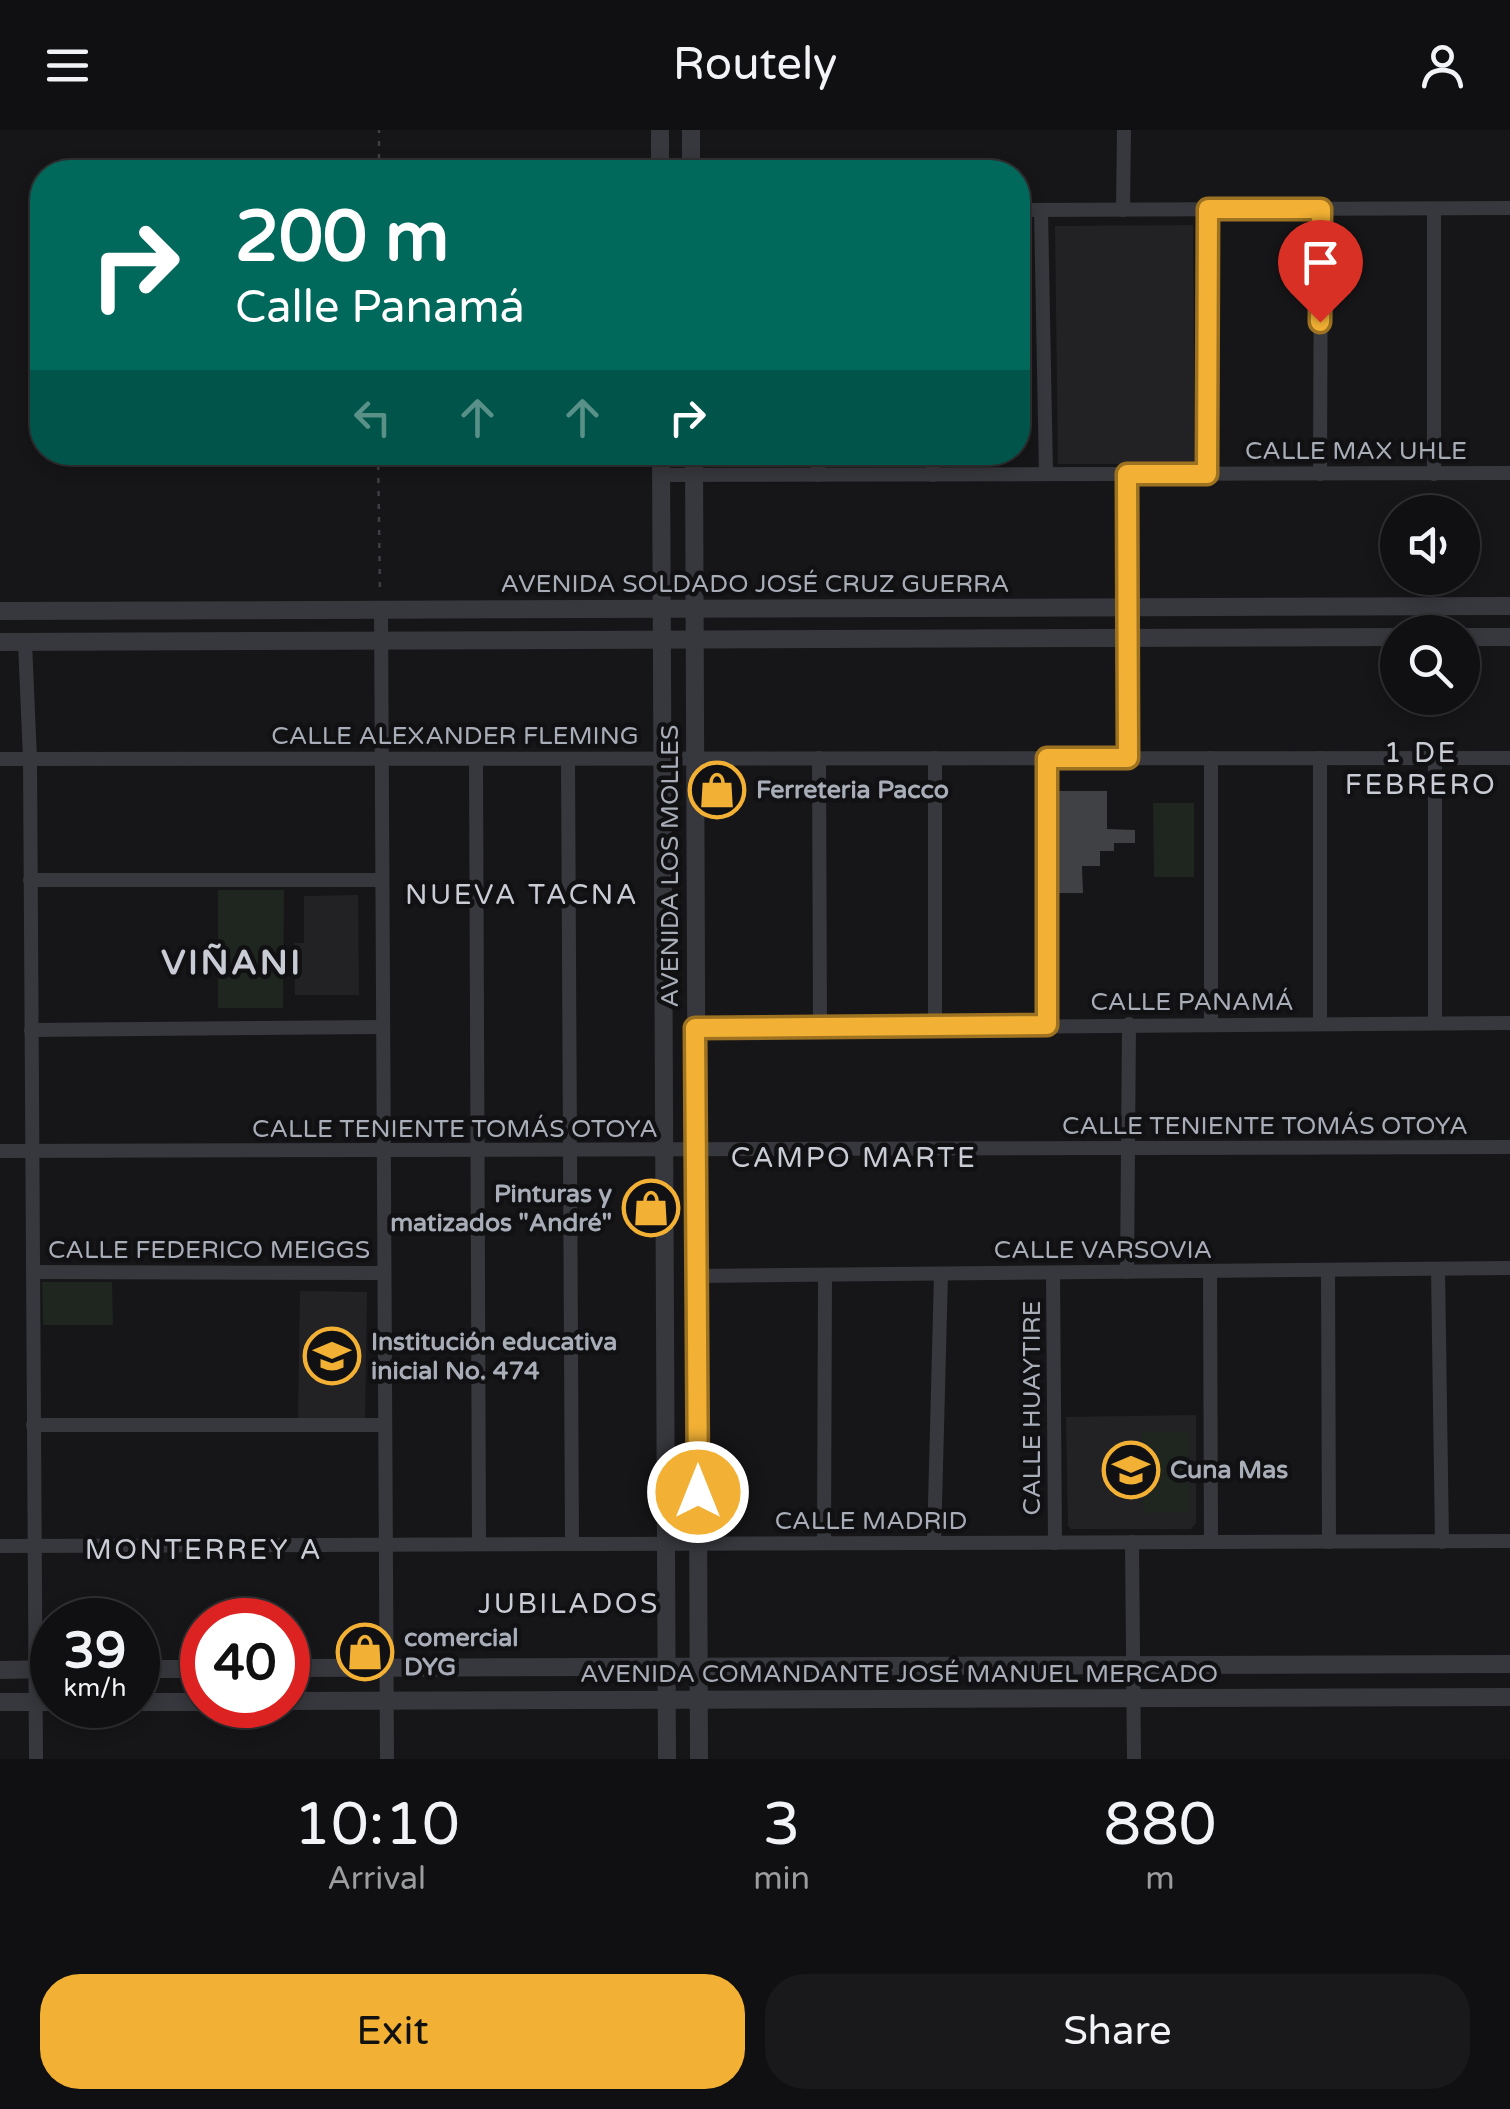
<!DOCTYPE html>
<meta charset="utf-8">
<style>
:root{--surface:#101012;--page:#19191b;--text:#f1f3f6;--muted:#9c9d9f;--line:#303032;--accent:#f2b134}
body{margin:0;font-family:"Varela Round",sans-serif;background:var(--page);color:var(--text);height:100vh;display:flex;flex-direction:column;font-size:38px;white-space:nowrap}
*{box-sizing:border-box;margin:0}
p{font-size:32px;color:var(--muted)}
.icon{flex:none;width:55px;height:55px;fill:none;stroke:currentColor;stroke-width:2;stroke-linecap:round;stroke-linejoin:round}
.map{position:relative;height:1629px;overflow:hidden}
.side{display:flex;flex-direction:column;background:var(--surface);flex:1}
.side>*{flex:none}
.top-card{position:absolute;left:30px;top:30px;width:1000px;height:305px;border-radius:40px;box-shadow:0 5px 15px #0003,0 0 0 2px var(--line);background:#00695c;color:#fff;overflow:hidden}
.fabs{position:absolute;left:1380px;top:365px;display:grid;gap:20px}
.fabs a{display:grid;place-items:center;width:100px;height:100px;border-radius:50%;background:var(--surface);box-shadow:0 5px 15px #0003,0 0 0 2px var(--line);font-size:50px}
.speed{position:absolute;left:30px;top:1468px;display:flex;gap:20px;font-size:50px;font-weight:700;text-align:center}
.speed>*{display:grid;place-content:center;width:130px;height:130px;border-radius:50%;background:var(--surface);box-shadow:0 5px 15px #0003,0 0 0 2px var(--line);line-height:1}
.speed small{font-size:25px;font-weight:400}
.speed .limit{border:15px solid #d22;background:#fff;color:#111}
.pin{position:absolute;display:grid;place-items:center;width:85px;height:85px;color:#fff;margin:-102px -42px;border-radius:50% 50% 50% 0;rotate:-45deg;box-shadow:0 0 10px #0007}
.pin .icon{rotate:45deg}
.me{position:absolute;width:110px;margin:-55px;rotate:0deg;stroke-linejoin:round;filter:drop-shadow(0 0 8px #0008)}
.turn{display:flex;align-items:center;gap:35px;height:210px;padding:0 40px;font-size:45px}
.turn .icon{width:130px;height:130px;stroke-width:2.5}
.turn b{display:block;font-size:70px;line-height:85px}
.lanes{display:flex;align-items:center;height:95px;padding:0 40px;background:#0003;justify-content:center;gap:50px;direction:ltr}
.lanes .off{opacity:.35}
.eta{display:flex;justify-content:space-evenly;align-items:center;height:170px;text-align:center}
.eta b{font-size:60px;font-weight:600;line-height:70px}
.primary-button{display:flex;gap:20px;margin-top:auto;padding:20px 40px}
.primary-button a{flex:1;height:115px;border-radius:40px;background:var(--accent);color:#111;font-size:40px;font-weight:600;line-height:115px;text-align:center}
.primary-button a+a{background:var(--page);color:var(--text)}
header{display:flex;justify-content:space-between;align-items:center;height:130px;padding:0 40px;background:var(--surface);font-size:45px;font-weight:600}
.map>svg:first-child{display:block}
.built{fill:#222225}
.green{fill:#1e261f}
.building{fill:#404145}
.lines{fill:none;stroke-linecap:round;stroke-linejoin:round}
.path{stroke:#3d3f44;stroke-width:2.5;stroke-dasharray:5 8;stroke-linecap:butt}
.minor{stroke:#37383d;stroke-width:14}
.tertiary{stroke:#37383d;stroke-width:18}
.route-casing{stroke:#9d7322;stroke-width:25}
.route{stroke:#f2b134;stroke-width:18}
.labels{text-anchor:middle;dominant-baseline:central;stroke-width:9;stroke-linejoin:round;paint-order:stroke}
.street-label{font-size:25px;fill:#a8adb8;stroke:#111113}
.poi-label{font-size:25px;font-weight:bold;fill:#a8adb8;stroke:#111113;text-anchor:start}
.neighbourhood-label{font-size:28px;letter-spacing:2.5px;fill:#c9ccd4;stroke:#111113}
.district-label{font-size:35px;font-weight:bold;letter-spacing:2.5px;fill:#c9ccd4;stroke:#111113}
</style>
<header><svg class="icon" aria-label="menu" viewBox="0 0 24 24"><path d="M4 6h16M4 12h16M4 18h16"/></svg>Routely<svg class="icon" aria-label="person" viewBox="0 0 24 24"><circle cx="12" cy="8" r="4"/><path d="M4 21q1-7 8-7t8 7"/></svg></header>
<div class="map">
<svg width="1510" height="1629" viewBox="0 0 1510 1629">
<rect width="100%" height="100%" fill="#161618"/>
<g class="built">
<path d="M1193,95L1195,334H1058L1055,96Z"/>
<path d="M358,765L359,865H295L294,813H304V766Z"/>
<path d="M300,1161L367,1162L365,1290L298,1289Z"/>
<path d="M1196,1285V1393L1191,1399H1071L1068,1396L1066,1287Z"/>
</g>
<g class="green">
<path d="M1153,673H1194V747H1154Z"/>
<path d="M218,760H284L283,878H218Z"/>
<path d="M42,1152H112L113,1195H43Z"/>
<path d="M1142,1302H1188L1189,1383H1143Z"/>
</g>
<path class="building" d="M1058,661H1107V699L1135,700V713H1114V721H1100V736H1082L1083,763H1059Z"/>
<g class="lines">
<g class="path">
<path d="M379,42V0"/>
<path d="M378,322L380,461"/>
</g>
<g class="minor">
<path d="M1018,80L1510,78"/>
<path d="M1041,80L1046,344"/>
<path d="M1123,80L1124,0"/>
<path d="M1127,344L1128,628"/>
<path d="M1207,344L1208,79"/>
<path d="M1320,344L1321,79"/>
<path d="M1434,344V79"/>
<path d="M661,345L1510,343"/>
<path d="M818,345V322"/>
<path d="M933,345V322"/>
<path d="M381,480L387,1629"/>
<path d="M25,512L30,629L36,1629"/>
<path d="M819,628L820,896"/>
<path d="M935,628V896"/>
<path d="M1047,628V895"/>
<path d="M1211,628V894"/>
<path d="M1320,628V894"/>
<path d="M1435,628V893"/>
<path d="M0,629L1510,628"/>
<path d="M476,629L479,1414"/>
<path d="M568,629L572,1414"/>
<path d="M30,750H382"/>
<path d="M695,899L1510,893"/>
<path d="M31,900L383,897"/>
<path d="M0,1021L1510,1017"/>
<path d="M1438,1139L1442,1412"/>
<path d="M1328,1140L1329,1412"/>
<path d="M1210,1141L1211,1412"/>
<path d="M33,1142L384,1143"/>
<path d="M1127,1142L1129,894"/>
<path d="M1053,1143L1055,1413"/>
<path d="M697,1146L1510,1138"/>
<path d="M33,1295H385"/>
<path d="M1132,1412L1134,1629"/>
<path d="M824,1413L825,1145"/>
<path d="M934,1413L941,1144"/>
<path d="M0,1416L1510,1411"/>
</g>
<g class="tertiary">
<path d="M660,0V42"/>
<path d="M691,0V42"/>
<path d="M661,322L667,1629"/>
<path d="M694,322L699,1629"/>
<path d="M0,481L1510,476"/>
<path d="M1462,507H1510"/>
<path d="M0,512L1398,507"/>
<path d="M288,1538L1510,1534"/>
<path d="M138,1539H202"/>
<path d="M0,1540L52,1539"/>
<path d="M288,1571L1510,1567"/>
<path d="M0,1572H52"/>
<path d="M138,1572H202"/>
</g>
</g>
<g class="lines">
<g class="route-casing">
<path id="route" d="M698,1362L695,898L1047,895V628H1128L1127,344H1207L1208,79H1321L1320,192"/>
</g>
<use href="#route" class="route"/>
</g>
<defs>
<g id="shop-ring" transform="scale(2.875)"><circle r="9.5" fill="#111113" stroke="#f2b134" stroke-width="1.5"/><path d="M-5-2.5h2.3a2.7 3.5 0 0 1 5.4 0H5L5.5 6h-11ZM-1.5-2.5h3a1.5 2.3 0 0 0-3 0Z" fill="#f2b134"/></g>
<g id="school-ring" transform="scale(2.875)"><circle r="9.5" fill="#111113" stroke="#f2b134" stroke-width="1.5"/><path d="M0-5L7-2L0 1L-7-2ZM-4 1L0 2.5L4 1V4Q0 6-4 4Z" fill="#f2b134"/></g>
</defs>
<g fill-rule="evenodd">
<use href="#shop-ring" x="717" y="660"/>
<use href="#shop-ring" x="651" y="1078"/>
<use href="#school-ring" x="332" y="1226"/>
<use href="#school-ring" x="1131" y="1340"/>
<use href="#shop-ring" x="365" y="1522"/>
</g>
<g class="labels">
<g class="street-label">
<text x="1356" y="321">CALLE MAX UHLE</text>
<text x="755" y="454">AVENIDA SOLDADO JOSÉ CRUZ GUERRA</text>
<text x="455" y="606">CALLE ALEXANDER FLEMING</text>
<text transform="translate(670 736) rotate(-90)">AVENIDA LOS MOLLES</text>
<text x="1192" y="872">CALLE PANAMÁ</text>
<text x="1265" y="996">CALLE TENIENTE TOMÁS OTOYA</text>
<text x="455" y="999">CALLE TENIENTE TOMÁS OTOYA</text>
<text x="209" y="1120">CALLE FEDERICO MEIGGS</text>
<text x="1103" y="1120">CALLE VARSOVIA</text>
<text transform="translate(1032 1278) rotate(-90)">CALLE HUAYTIRE</text>
<text x="871" y="1391">CALLE MADRID</text>
<text x="899" y="1544">AVENIDA COMANDANTE JOSÉ MANUEL MERCADO</text>
</g>
<g class="poi-label">
<text x="756" y="660">Ferreteria Pacco</text>
<text x="612" y="1064" text-anchor="end">Pinturas y<tspan x="612" dy="29">matizados "André"</tspan></text>
<text x="371" y="1212">Institución educativa<tspan x="371" dy="29">inicial No. 474</tspan></text>
<text x="1170" y="1340">Cuna Mas</text>
<text x="404" y="1508">comercial<tspan x="404" dy="29">DYG</tspan></text>
</g>
<g class="neighbourhood-label">
<text x="1421" y="623">1 DE<tspan x="1421" dy="32">FEBRERO</tspan></text>
<text x="522" y="765">NUEVA TACNA</text>
<text x="854" y="1028">CAMPO MARTE</text>
<text x="204" y="1420">MONTERREY A</text>
<text x="569" y="1474">JUBILADOS</text>
</g>
<g class="district-label">
<text x="232" y="833">VIÑANI</text>
</g>
</g>
</svg>
<div class="fabs">
<a><svg class="icon" aria-label="sound" viewBox="0 0 24 24"><path d="M4 9h4l5-4v14l-5-4H4zM17 9q2 3 0 6"/></svg></a>
<a><svg class="icon" aria-label="search" viewBox="0 0 24 24"><circle cx="10" cy="10" r="6"/><path d="M15 15l6 6"/></svg></a>
</div>
<div class="speed"><div>39<small>km/h</small></div><div class="limit">40</div></div>
<div class="pin" style="left:1320px;top:192px;background:#d93025"><svg class="icon" aria-label="arrive" viewBox="0 0 24 24"><path d="M6 21V4h12l-3 4 3 4H6"/></svg></div>
<svg class="me" style="left:698px;top:1362px" viewBox="-20 -20 40 40"><circle r="17" fill="#f2b134" stroke="#fff" stroke-width="3"/><path d="M0-11L8 9 0 5-8 9z" fill="#fff"/></svg>
<div class="top-card">
<div class="turn"><svg class="icon" aria-label="right" viewBox="0 0 24 24"><path d="M7 20v-9h11M14 6l5 5-5 5"/></svg><div><b>200 m</b>Calle Panamá</div></div>
<div class="lanes"><svg class="icon off" aria-label="left" viewBox="0 0 24 24"><path d="M17 20v-9H6M10 6l-5 5 5 5"/></svg><svg class="icon off" aria-label="ahead" viewBox="0 0 24 24"><path d="M12 20V5M6 11l6-6 6 6"/></svg><svg class="icon off" aria-label="ahead" viewBox="0 0 24 24"><path d="M12 20V5M6 11l6-6 6 6"/></svg><svg class="icon" aria-label="right" viewBox="0 0 24 24"><path d="M7 20v-9h11M14 6l5 5-5 5"/></svg></div>
</div>
</div>
<section class="side">
<div class="eta">
<div><b>10:10</b><p>Arrival</p></div>
<div><b>3</b><p>min</p></div>
<div><b>880</b><p>m</p></div>
</div>
<div class="primary-button"><a>Exit</a><a>Share</a></div>
</section>
